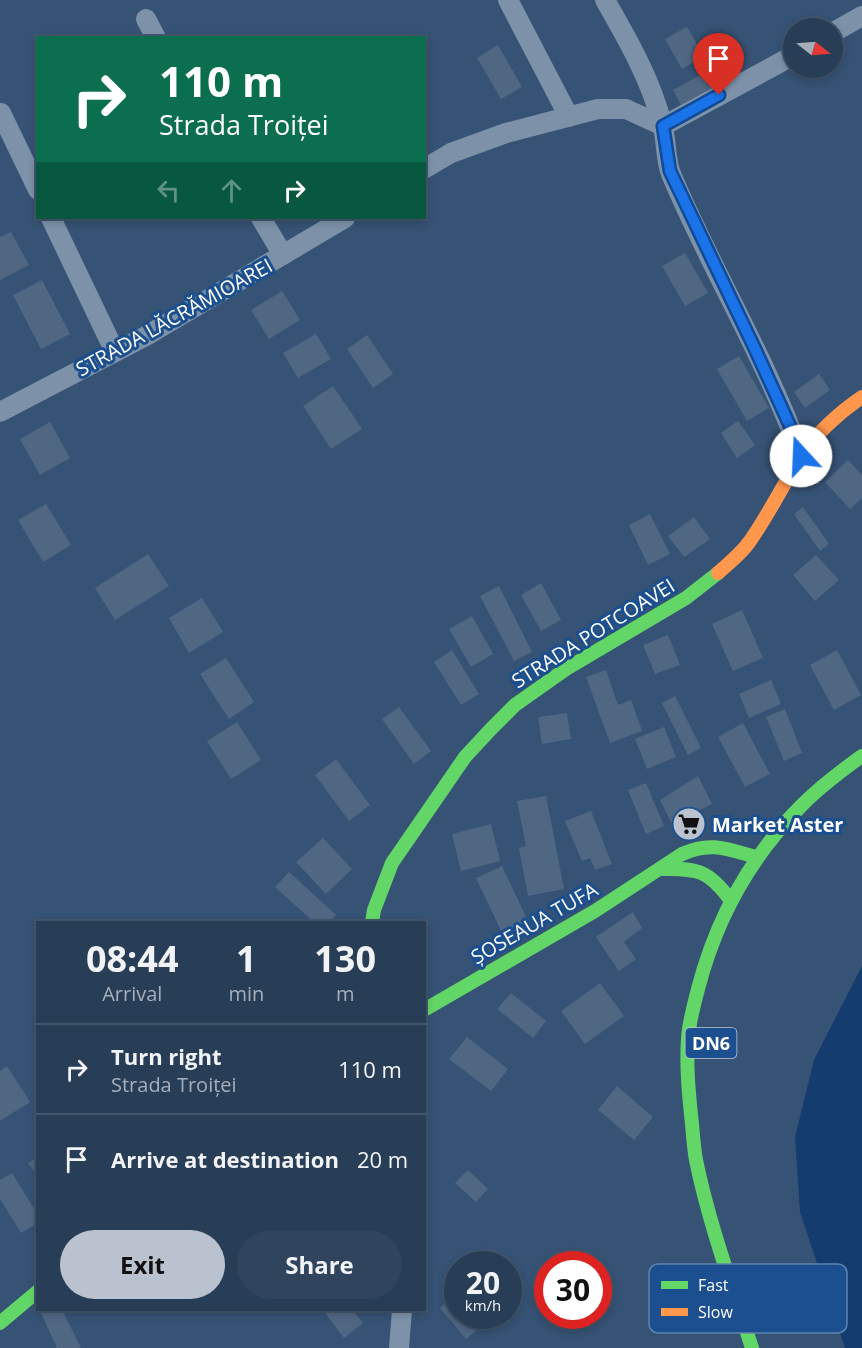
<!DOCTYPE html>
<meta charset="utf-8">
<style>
:root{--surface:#283e57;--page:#30455d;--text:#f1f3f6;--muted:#a5aeba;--line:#44576d;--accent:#b9c2ce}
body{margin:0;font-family:"Open Sans",sans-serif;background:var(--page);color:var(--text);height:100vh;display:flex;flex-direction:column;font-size:22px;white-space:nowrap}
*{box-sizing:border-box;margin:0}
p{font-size:20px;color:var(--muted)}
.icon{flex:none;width:33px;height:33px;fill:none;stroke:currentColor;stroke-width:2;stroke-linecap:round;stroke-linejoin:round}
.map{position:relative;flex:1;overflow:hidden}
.sheet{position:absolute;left:36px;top:921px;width:390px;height:390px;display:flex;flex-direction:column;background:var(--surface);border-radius:0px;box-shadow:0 3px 9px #0003,0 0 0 2px var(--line)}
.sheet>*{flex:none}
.hud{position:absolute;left:36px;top:36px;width:390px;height:183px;border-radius:0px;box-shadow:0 3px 9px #0003,0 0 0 2px var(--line);background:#0b6e4f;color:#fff;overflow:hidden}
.needle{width:39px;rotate:107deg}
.controls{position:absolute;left:783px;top:18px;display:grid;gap:12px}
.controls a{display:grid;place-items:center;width:60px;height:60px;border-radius:50%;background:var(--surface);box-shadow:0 3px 9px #0003,0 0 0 2px var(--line);font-size:30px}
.speed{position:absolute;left:444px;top:1251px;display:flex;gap:12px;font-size:30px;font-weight:700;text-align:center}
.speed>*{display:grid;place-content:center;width:78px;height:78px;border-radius:50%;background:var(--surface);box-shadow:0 3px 9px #0003,0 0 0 2px var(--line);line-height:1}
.speed small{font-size:15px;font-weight:400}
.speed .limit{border:9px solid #d22;background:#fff;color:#111}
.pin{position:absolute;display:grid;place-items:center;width:51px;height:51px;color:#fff;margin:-62px -26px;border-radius:50% 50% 50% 0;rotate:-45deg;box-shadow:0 0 6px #0007}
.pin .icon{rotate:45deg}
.me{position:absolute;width:66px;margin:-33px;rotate:340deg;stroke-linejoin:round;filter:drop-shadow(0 0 4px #0008)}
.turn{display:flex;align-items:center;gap:21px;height:126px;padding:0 24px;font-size:27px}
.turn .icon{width:78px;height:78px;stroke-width:2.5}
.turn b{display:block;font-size:42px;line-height:51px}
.lanes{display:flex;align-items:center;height:57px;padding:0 24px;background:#0003;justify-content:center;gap:30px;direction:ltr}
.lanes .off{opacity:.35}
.eta{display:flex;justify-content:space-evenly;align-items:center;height:102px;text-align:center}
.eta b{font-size:36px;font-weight:700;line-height:42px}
.action{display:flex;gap:12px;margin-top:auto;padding:12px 24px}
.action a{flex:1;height:69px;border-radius:36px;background:var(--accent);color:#111;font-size:24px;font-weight:700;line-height:69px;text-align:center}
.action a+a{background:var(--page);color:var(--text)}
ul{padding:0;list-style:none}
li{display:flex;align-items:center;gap:18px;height:90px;padding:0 24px;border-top:2px solid var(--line)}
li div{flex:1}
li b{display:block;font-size:22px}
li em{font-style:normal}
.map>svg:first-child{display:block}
.water{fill:#153c6e}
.building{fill:#506783}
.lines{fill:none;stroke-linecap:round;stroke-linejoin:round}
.street{stroke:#7d92a8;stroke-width:20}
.fast{stroke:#63d668;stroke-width:14}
.slow{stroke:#ff974d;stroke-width:14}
.route-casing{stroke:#114b97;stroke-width:15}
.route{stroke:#1a73e8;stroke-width:10}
.labels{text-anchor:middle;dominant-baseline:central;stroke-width:6;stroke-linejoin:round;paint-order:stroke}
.shield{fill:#1b4f8f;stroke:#bbcadd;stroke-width:1.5}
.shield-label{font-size:18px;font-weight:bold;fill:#fff}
.street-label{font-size:20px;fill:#fff;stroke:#1b4f8f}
.poi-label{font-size:20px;font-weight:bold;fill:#fff;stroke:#1b4f8f;text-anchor:start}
.key{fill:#1b4f8f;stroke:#5f84b1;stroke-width:1.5}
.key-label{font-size:16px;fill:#fff}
</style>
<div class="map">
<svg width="862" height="1348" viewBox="0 0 862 1348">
<rect width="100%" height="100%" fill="#365274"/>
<path class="water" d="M862,966V1348H845L800,1212L795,1137L814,1060Z"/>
<g class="building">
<path d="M687,27L704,56L682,69L665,39Z"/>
<path d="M498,45L522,87L501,99L477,58Z"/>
<path d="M711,69L719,84L681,105L673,90Z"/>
<path d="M11,232L29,265L0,280V237Z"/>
<path d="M685,253L708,293L685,306L662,266Z"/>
<path d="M42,280L70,334L41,349L13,295Z"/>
<path d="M282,291L300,320L269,339L251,310Z"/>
<path d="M316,334L331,359L298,378L283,353Z"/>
<path d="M367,335L393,374L373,388L347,349Z"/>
<path d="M739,356L769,408L747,421L717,369Z"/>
<path d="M819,374L830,390L805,408L794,392Z"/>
<path d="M333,386L362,429L331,449L303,406Z"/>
<path d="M738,421L755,445L737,458L721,433Z"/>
<path d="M50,422L70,458L40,475L20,439Z"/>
<path d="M848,460L862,475V498L850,509L825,482Z"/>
<path d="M46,504L71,545L43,562L18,520Z"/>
<path d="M803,507L829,544L820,551L794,514Z"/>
<path d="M650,514L670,554L648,565L629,525Z"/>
<path d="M694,517L710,539L684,557L668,536Z"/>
<path d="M148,554L169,586L115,620L95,588Z"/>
<path d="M816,555L839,580L815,601L793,575Z"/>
<path d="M541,583L561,620L541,631L521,595Z"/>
<path d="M499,586L532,652L514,661L480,596Z"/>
<path d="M202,598L223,632L189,653L169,618Z"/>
<path d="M742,610L763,658L733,671L712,624Z"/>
<path d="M472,616L493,654L471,667L449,629Z"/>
<path d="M668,635L680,665L655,674L643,645Z"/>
<path d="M452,650L479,694L461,705L434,662Z"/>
<path d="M837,650L861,695L834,710L810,665Z"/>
<path d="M226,658L254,702L229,719L200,674Z"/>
<path d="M606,670L618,705L631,700L642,731L610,743L586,677Z"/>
<path d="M771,680L781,704L749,718L739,694Z"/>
<path d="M675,696L701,748L688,755L662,703Z"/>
<path d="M399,707L431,751L414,764L382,719Z"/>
<path d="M785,709L802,753L784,761L766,717Z"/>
<path d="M567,713L571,739L542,744L538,717Z"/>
<path d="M237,722L261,760L231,779L207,741Z"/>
<path d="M743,723L770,774L745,787L718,737Z"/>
<path d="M664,727L676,757L647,769L635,739Z"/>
<path d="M336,759L370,805L349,821L315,775Z"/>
<path d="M698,776L712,804L672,824L660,800Z"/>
<path d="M646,783L664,826L646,834L628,790Z"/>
<path d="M546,796L564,889L528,896L519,848L526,846L517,801Z"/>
<path d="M591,811L612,864L595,870L590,858L582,861L565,821Z"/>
<path d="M491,824L500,861L461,871L452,834Z"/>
<path d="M323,838L352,869L326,894L296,862Z"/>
<path d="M502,866L528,921L502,933L476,878Z"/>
<path d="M289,872L336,915L329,922H314L275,887Z"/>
<path d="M633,912L642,928L624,942L636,959L619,971L596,937Z"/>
<path d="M600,983L624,1016L585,1044L561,1011Z"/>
<path d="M511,993L546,1021L533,1038L497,1009Z"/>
<path d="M467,1037L508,1069L491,1091L449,1059Z"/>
<path d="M7,1066L30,1102L0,1121V1071Z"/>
<path d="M617,1086L653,1117L634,1140L598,1110Z"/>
<path d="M38,1157V1177L28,1163Z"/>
<path d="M468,1170L488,1189L476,1202L455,1183Z"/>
<path d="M12,1173L38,1215V1223L21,1233L0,1199V1180Z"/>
<path d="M494,1249L504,1264H485L480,1258Z"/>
<path d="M455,1295L458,1298V1316H472L481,1327L466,1339L440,1308Z"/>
<path d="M44,1310H62L81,1348H57L40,1311Z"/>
<path d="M323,1310H352L363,1323L344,1338Z"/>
</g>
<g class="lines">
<g class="street">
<path d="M508,0L569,117"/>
<path d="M605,0C628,40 651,80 662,124C667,140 665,159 671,174C711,269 766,358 801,456"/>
<path d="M146,19L156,38"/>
<path d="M832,33L862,16"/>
<path d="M1,113L38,190"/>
<path d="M663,126L794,55"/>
<path d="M424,169L451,153L506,133L598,109H626L663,126"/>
<path d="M51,218L115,352"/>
<path d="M261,218L283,255"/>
<path d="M0,412L146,336L345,218"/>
<path d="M399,1348L402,1310"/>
</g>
<g class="fast">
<path d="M661,869C697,868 709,870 731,901"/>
<path d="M372,922L374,910L392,863L465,757L491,729L515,705L566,669L686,598L718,573"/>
<path d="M424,1010L595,911L682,854C711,841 727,849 756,857"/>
<path d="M0,1323L38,1291"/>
<path d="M752,1348C732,1286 709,1224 696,1160C694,1149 693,1136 692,1124C689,1096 686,1067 688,1038C689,1022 694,1005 698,989C716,919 751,856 802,805C820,787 841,771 862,756"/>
</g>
<path class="slow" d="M718,573C729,563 742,553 750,541C769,514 783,485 800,458C814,435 840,412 862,397"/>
</g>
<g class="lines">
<g class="route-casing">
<path id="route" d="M719,95L663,126L670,171L755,349L790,426L801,456"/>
</g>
<use href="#route" class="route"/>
</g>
<defs>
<g id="supermarket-disc" transform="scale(1.725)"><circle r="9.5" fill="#b9c2ce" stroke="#1b4f8f"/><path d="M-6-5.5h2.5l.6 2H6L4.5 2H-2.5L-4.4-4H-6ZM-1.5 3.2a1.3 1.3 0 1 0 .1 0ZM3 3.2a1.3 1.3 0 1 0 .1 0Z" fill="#111"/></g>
</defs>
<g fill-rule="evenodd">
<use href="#supermarket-disc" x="689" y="824"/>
</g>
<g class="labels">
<rect class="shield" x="685.5" y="1028" width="51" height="30" rx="4.5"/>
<g class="shield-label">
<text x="711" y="1043">DN6</text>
</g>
<g class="street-label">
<text transform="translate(174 317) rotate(-29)">STRADA LĂCRĂMIOAREI</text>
<text transform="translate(593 633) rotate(-32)">STRADA POTCOAVEI</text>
<text transform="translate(534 923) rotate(-30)">ȘOSEAUA TUFA</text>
</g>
<g class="poi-label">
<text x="712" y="824">Market Aster</text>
</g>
</g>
<rect x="649" y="1264" width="198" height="69" rx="9" class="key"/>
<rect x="661" y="1281" width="27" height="8" fill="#63d668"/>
<rect x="661" y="1308" width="27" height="8" fill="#ff974d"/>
<g class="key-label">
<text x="698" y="1291">Fast</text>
<text x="698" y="1318">Slow</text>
</g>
</svg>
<div class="controls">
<a><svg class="needle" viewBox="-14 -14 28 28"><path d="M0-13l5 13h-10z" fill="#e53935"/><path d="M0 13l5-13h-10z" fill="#a5aeba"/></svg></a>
</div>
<div class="speed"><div>20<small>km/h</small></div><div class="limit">30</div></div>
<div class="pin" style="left:719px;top:95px;background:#d93025"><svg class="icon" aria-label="arrive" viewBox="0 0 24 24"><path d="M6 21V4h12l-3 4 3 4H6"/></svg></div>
<svg class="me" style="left:801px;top:456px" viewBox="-20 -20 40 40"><circle r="19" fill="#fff"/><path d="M0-13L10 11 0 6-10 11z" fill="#1a73e8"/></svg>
<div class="hud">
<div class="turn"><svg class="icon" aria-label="right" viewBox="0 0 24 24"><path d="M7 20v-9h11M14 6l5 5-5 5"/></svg><div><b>110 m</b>Strada Troiței</div></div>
<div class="lanes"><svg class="icon off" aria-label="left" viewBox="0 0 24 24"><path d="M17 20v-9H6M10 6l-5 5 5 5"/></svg><svg class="icon off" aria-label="ahead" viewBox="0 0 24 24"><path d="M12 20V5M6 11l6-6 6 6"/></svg><svg class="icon" aria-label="right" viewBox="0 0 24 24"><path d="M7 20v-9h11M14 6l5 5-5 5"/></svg></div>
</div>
<section class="sheet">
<div class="eta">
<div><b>08:44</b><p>Arrival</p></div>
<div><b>1</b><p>min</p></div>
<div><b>130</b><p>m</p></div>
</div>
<ul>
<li><svg class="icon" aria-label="right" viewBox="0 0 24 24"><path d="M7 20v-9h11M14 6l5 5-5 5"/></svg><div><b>Turn right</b><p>Strada Troiței</p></div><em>110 m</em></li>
<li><svg class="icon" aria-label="arrive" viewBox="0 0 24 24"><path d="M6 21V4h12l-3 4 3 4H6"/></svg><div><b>Arrive at destination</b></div><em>20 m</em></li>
</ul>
<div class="action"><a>Exit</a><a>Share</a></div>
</section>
</div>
